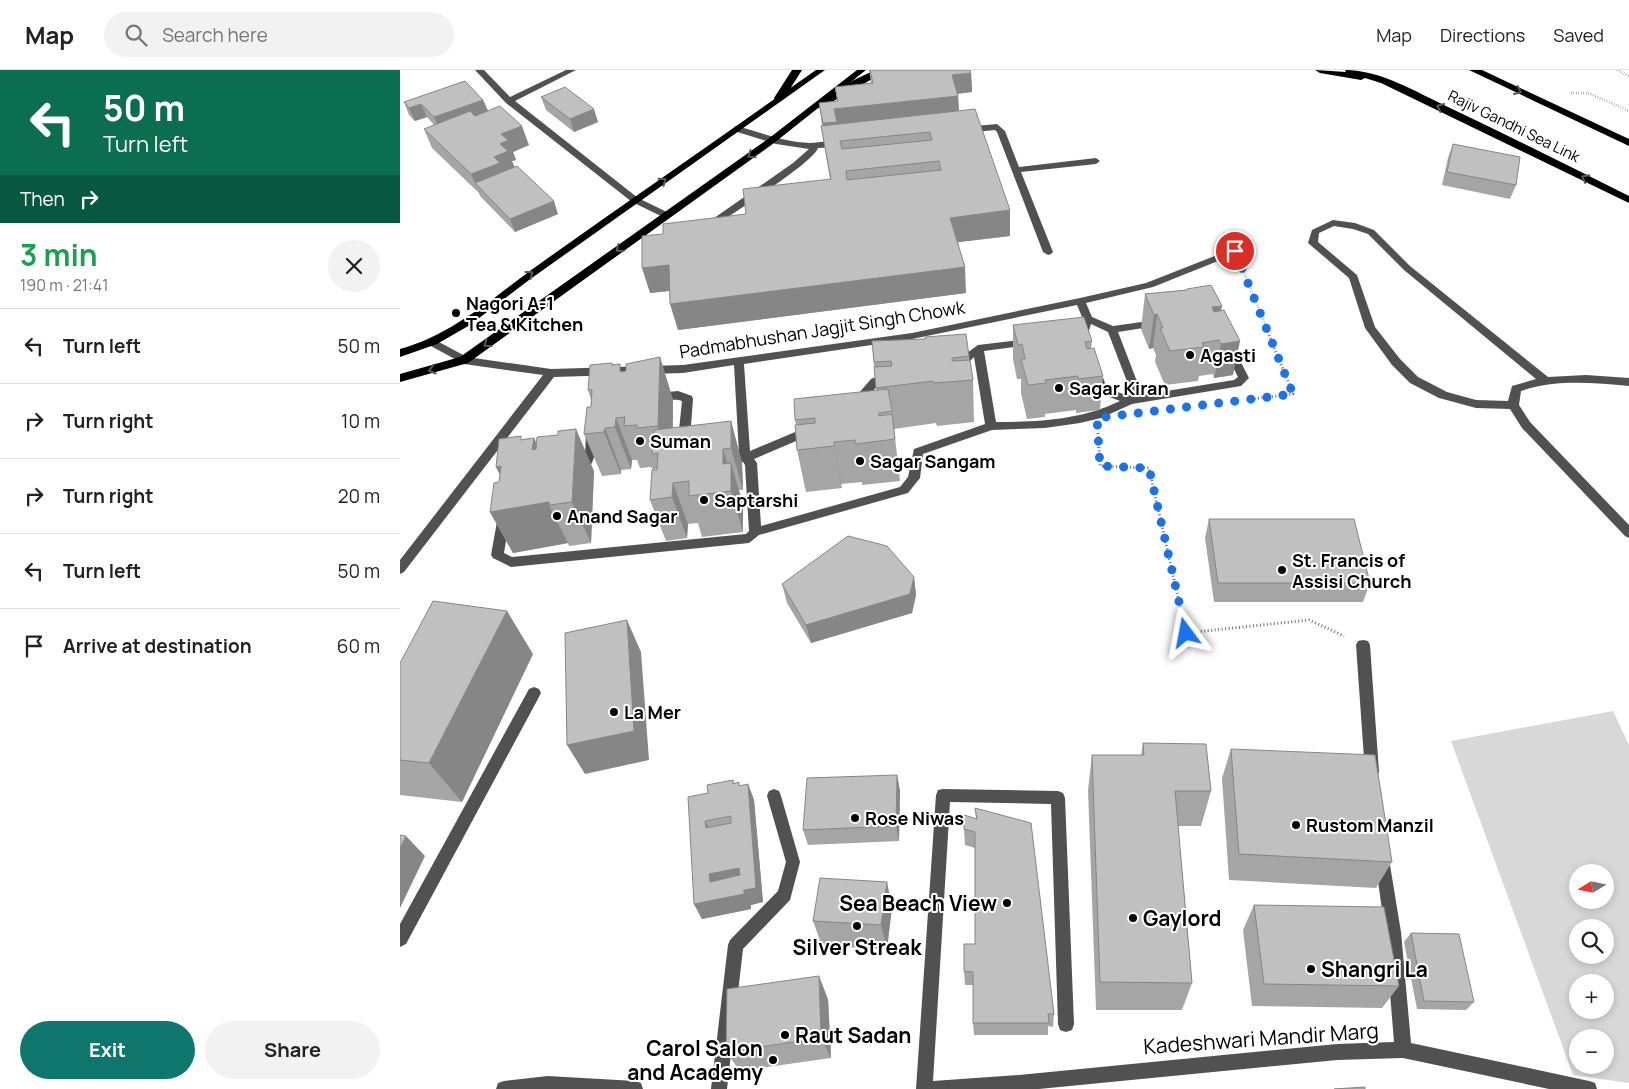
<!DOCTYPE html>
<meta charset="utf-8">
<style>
:root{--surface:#fff;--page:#f2f2f2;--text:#222;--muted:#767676;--line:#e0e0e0;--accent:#0f766e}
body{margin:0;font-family:Manrope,sans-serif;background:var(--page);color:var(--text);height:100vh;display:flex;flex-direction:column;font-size:19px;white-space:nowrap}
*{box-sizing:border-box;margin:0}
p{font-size:16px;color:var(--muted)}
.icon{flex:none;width:28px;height:28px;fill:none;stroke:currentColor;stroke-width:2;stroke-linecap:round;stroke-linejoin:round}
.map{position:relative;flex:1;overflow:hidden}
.side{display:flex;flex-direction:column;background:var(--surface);width:400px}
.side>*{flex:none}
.guide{background:#0b6e4f;color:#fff;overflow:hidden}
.needle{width:32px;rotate:260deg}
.controls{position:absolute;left:1169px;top:794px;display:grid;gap:10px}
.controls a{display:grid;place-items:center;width:45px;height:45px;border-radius:50%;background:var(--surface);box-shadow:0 2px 8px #0003;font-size:25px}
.pin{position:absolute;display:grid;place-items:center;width:42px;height:42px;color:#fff;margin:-21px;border:2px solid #fff;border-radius:50%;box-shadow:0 1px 5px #0007}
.me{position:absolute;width:55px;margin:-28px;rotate:347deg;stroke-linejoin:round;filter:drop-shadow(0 0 4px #0008)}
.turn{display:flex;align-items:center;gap:18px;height:105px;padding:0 20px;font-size:22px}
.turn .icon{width:65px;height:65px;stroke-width:2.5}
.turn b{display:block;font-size:35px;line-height:42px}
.then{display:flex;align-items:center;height:48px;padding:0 20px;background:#0003;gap:10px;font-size:19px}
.round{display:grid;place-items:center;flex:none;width:52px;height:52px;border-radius:26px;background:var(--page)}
.head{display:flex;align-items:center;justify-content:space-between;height:85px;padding:0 20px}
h1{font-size:30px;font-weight:700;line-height:38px;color:#1e9e55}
.action{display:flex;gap:10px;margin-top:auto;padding:10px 20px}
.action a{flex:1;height:58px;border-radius:30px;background:var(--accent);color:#fff;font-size:20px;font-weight:700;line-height:58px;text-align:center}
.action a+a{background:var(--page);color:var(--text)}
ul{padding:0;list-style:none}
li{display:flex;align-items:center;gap:15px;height:75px;padding:0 20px;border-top:1px solid var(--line)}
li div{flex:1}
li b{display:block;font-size:19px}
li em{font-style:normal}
header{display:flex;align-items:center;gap:30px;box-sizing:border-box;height:70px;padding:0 25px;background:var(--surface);border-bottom:1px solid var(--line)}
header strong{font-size:24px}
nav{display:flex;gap:28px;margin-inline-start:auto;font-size:18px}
.search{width:350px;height:45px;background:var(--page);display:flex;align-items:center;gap:12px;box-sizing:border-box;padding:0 18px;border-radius:28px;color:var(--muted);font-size:19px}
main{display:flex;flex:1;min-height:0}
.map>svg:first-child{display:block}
.green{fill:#d8d8d8;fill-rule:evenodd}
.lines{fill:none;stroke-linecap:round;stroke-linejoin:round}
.path-far1{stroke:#737373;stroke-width:2.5;stroke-dasharray:0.5 2;stroke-linecap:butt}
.path{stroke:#737373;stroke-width:3;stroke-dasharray:1 2.5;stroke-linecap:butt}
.minor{fill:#515151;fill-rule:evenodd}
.major{fill:#000;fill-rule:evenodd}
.highway{fill:#000;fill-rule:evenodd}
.wall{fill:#a5a5a5}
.shaded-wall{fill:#868686}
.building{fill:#c0c0c0;stroke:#868686;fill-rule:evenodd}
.oneway{stroke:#595959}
.route{stroke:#1a73e8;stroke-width:9;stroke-dasharray:0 16.2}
.poi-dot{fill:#000;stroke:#fff;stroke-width:2}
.labels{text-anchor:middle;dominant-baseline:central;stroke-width:4;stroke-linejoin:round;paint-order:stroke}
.far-street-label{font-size:15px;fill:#000;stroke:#fff}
.poi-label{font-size:18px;font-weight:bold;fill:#000;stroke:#fff;text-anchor:start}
.street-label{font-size:18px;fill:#000;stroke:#fff}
.near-poi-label{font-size:21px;font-weight:bold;fill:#000;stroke:#fff;text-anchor:start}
.near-street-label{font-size:21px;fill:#000;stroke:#fff}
</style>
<header>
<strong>Map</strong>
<div class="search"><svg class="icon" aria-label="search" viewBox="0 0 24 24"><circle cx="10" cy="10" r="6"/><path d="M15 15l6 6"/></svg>Search here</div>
<nav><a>Map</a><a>Directions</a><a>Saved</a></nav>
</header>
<main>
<section class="side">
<div class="guide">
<div class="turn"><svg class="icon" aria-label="left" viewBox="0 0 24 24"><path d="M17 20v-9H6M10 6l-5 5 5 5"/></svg><div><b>50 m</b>Turn left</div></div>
<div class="then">Then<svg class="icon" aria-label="right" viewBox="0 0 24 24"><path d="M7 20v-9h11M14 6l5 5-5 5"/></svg></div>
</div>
<div class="head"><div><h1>3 min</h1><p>190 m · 21:41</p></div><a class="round"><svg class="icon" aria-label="close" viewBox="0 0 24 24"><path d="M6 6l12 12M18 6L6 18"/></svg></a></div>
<ul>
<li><svg class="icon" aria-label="left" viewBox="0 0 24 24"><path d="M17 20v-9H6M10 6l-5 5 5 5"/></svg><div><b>Turn left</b></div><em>50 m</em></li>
<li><svg class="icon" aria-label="right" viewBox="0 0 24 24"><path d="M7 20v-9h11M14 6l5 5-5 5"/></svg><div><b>Turn right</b></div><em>10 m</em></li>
<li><svg class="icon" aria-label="right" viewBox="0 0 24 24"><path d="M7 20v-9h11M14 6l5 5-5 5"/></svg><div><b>Turn right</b></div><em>20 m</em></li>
<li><svg class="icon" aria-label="left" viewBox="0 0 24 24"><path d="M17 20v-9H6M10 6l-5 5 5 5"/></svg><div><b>Turn left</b></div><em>50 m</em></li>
<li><svg class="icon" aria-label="arrive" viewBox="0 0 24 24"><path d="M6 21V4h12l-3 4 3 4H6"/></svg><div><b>Arrive at destination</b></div><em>60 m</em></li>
</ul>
<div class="action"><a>Exit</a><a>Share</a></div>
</section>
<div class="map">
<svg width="1229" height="1019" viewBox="0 0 1229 1019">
<rect width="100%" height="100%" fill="#fff"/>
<path class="green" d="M1213,641L1229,675V1013L1173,1005L1051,671ZM1178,802H1205V830H1178ZM1178,858H1205V885H1178ZM1178,912H1205V940H1178ZM1178,968H1205V995H1178Z"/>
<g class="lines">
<g class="path-far1">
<path d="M1217,0L1229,6"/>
<path d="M1171,23H1188L1229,41"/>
<path d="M842,198L868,261"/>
</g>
<g class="path">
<path d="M851,329L893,324L867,260"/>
<path d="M698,363L700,396L749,398L786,563L909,550L944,566"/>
</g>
<g class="minor">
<path d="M75,0H84L110,27L166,0H176L115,31L238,128L269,143V147H263L232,132L106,33Z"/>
<path d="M597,54L605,61L619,97L696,88L700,91L696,94L621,102L653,182L651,184L648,185L643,182L597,62L595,60L565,63L561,60L565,57Z"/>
<path d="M337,56C362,63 384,72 410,73C420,73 437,68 444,74L440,77L418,78C413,93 331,144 313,157H307V153L393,93L409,79L376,74L334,61V57Z"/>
<path d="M933,150L955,153L974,160L1010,196L1148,307L1186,305L1229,308V316C1193,313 1156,309 1121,321L1119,335L1130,352L1229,455V468L1225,466L1122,358L1110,339L1076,338L1039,328L1010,313L992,295L965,258L949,208L908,173L912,160ZM934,156L953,159L968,164L1004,200L1136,309L1112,316L1108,331L1076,330L1047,322L1018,307L1000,289L975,257L957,205L918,172L919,163Z"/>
<path d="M835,178L838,179V183L753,217L686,233L692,247L713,256L756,250L761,253L756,256L718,262L738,314L736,326L834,310L838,307L823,277L828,274L833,277L849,308L841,316L732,334L701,348L680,353L645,358L592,360L523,384L520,408L508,423L359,465L349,473L111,497L93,488L91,485L98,446L104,441L110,446L104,483L112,487L346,464L349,461L345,395L343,392L324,393L318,389L324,385L339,384L334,295L283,303L154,307L4,502L0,504V490L143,305L64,294L29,275L28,273L29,271H37L67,287L151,299L283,295L512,263L680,228L746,213ZM677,235L683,249L676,265L678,270H686L691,254L708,262L728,314L726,325L707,318L700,300L696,299L691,303L699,323L720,331C681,350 638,352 596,352L584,281L629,275L634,272L629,269L578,275L560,288L550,289L549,292L554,296L567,294L574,287L585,354L514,379L508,407L500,417L361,456L357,393L354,389L415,363L417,360L411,356L407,357L350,381L344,294L512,269Z"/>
<path d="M491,301L495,302L496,305L495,308L478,315L460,337H452L451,334L452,331L471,309Z"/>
<path d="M278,321L292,326L293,329L290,369L292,372L286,376L282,375L278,370L282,331C272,327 258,335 251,327L256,323Z"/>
<path d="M192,357L198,361C196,375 196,408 174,401L172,398C175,394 179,394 182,390C187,384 185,369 186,361Z"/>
<path d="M963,570L968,571L970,575L979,702L977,706L972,708L967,706L965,702L956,575L958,571Z"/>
<path d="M134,617L139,619L141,623L139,627L6,874L0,877V854L129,619Z"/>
<path d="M374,719L379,721L381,726L400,792L390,830L343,879L327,1019H311L328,875L330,870L378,821L386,792L367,726L369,721Z"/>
<path d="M543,719L658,721L663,723L665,728L674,954L672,960L666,962L660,960L658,954L651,734L550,732L533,1011L619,1005L937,974L994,972L985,862L975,789L977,784L982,782L987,784L989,789L1001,862L1011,973L1189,1011L1195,1013L1197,1019H1149L1003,988L937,990L639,1019H516L536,725L538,720Z"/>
<path d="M148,1006L235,1011L241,1013L243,1019H96L98,1013L104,1011Z"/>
</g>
<g class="major">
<path d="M416,0H425L129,210L70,255L37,274L0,287V279C57,263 100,221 148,188C237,125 326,63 416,0Z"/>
<path d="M457,0H466L374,73L68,293L0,312V304L60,287L368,69Z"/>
</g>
<g class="highway">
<path d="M392,0H402L383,30H375L374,28Z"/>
<path d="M475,0H488L423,37L419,38L414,35L454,10Z"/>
<path d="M915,0L946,2L945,0C981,0 1016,22 1048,37C1109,66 1169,96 1229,126V133L981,13L965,8L961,10L920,3Z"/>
<path d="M1069,0H1082L1229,69V76Z"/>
</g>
</g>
<g class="wall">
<path d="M469,0H570L571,3L572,22L558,24L559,41L610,140V166L557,172L566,223L278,260L270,221L250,223L263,164L346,144L430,109L421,56H422L419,33L437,31L435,17L471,13Z"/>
<path d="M141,27L198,52L174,62L146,40Z"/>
<path d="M83,30L88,41L129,75L113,82L116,90L112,91L114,97L158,144L115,162L80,126L79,123L32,78L24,59L34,55L27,47L15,51L9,45L4,32Z"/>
<path d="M1053,74L1116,115L1110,129L1042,115L1048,88Z"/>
<path d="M787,219L821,241L833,305L814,308L813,304L799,306L798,311L765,315L755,292L756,285L753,278L749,279L741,259L745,224L786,220Z"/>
<path d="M613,255L692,271L691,279L703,306L700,340L676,343V340L645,344V347L627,349L621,323V309H617L613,289Z"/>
<path d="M472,271L569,286L573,310L574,352L537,356L536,353L494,359L500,411L462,415V412L441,414L442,418L406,422L397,380L396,355L395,350L476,320Z"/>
<path d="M260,287L273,330V358L331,351L342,393L343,420H339L343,435V462L302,467L298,453L288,454L287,468L266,471L250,430L257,399L253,400L251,397L240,398L237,390H232L231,399L221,400V404L202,406L184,364L191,337V329L188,320L212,293L213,295L223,302L226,301Z"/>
<path d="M134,368L136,373L194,401L191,473L169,476L168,473L113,483L90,442L99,412L100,405L96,397L123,369Z"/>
<path d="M809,449L970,513L963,532H814L805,468Z"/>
<path d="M514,507L516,525L512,543L411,573L387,533L382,514Z"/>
<path d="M133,584L62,732L0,725V593Z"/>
<path d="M743,673L811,721L801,756H778L792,913L782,940H696L688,720L692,685H741Z"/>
<path d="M831,679L992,792L976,818L829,810L822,708Z"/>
<path d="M497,705L500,721L499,771L408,775L403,760Z"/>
<path d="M333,710L334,714L340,716L348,714L354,730L363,832L351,835V839L302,849L294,834L308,723Z"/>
<path d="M575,738L654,944L653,957L648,956V965H574L573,953V915H565L564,901L575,874V778L565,775L564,759L576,749Z"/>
<path d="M854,835L999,916L982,938L852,936L843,860Z"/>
<path d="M492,837L487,879L422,876L413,851Z"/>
<path d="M1011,863L1074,932L1066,940L1017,939L1004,872Z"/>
<path d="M428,929L431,988L340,1001L326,982Z"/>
</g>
<g class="shaded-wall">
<path d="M571,3L572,22L552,24V5Z"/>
<path d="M558,26L559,45L425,73L423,53L434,39Z"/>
<path d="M83,30L89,43L40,61L34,47Z"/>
<path d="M21,34L27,47L15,51L9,38Z"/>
<path d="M194,39L198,52L174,62L170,49Z"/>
<path d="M122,56L129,75L113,82L116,90L112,91L116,101L75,113L71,104L94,87L100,74L101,64Z"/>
<path d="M154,131L158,144L115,162L110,149Z"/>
<path d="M610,140V166L552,173L550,148Z"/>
<path d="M269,195L276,220L250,223L242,198Z"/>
<path d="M565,197L566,223L278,260L270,234Z"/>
<path d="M822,236L815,270L812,237Z"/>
<path d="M757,244L753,278L749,279L754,245Z"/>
<path d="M840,271L833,305L814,308L821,274Z"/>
<path d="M260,287L273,330L272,397L258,356Z"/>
<path d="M216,348L232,390L231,399L215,357Z"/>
<path d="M331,351L342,393L343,420L331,378Z"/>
<path d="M205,358L221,400V404L204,362Z"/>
<path d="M176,359L194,401L191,473L172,432Z"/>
<path d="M134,368L153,410L132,380Z"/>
<path d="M434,372L441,414L442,418Z"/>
<path d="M323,379L331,406V393L343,435V462L323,394Z"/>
<path d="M101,396L149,432V435L168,473L113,483L90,442L117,437L96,397Z"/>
<path d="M273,413L288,454L287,468L272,427Z"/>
<path d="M514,507L516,525L512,543L411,573L406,555Z"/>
<path d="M107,541L133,584L62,732L29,693Z"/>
<path d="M227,550L241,582L249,690L185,704L167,675Z"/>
<path d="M497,705L500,721L499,771L496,756Z"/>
<path d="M348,714L354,730L363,832L351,835V839L302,849L294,834L344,824Z"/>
<path d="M305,751L313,766L306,758Z"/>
<path d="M6,766L25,786L0,838V778Z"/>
<path d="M339,798L346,812H310L309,804Z"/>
<path d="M487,812L492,837L487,879L481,855Z"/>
<path d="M419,906L428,929L431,988L421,968Z"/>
</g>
<g class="building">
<path d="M470,0H570L571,3L552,5L558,26L434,39L437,52L423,53L419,33L438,31L435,17L473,13Z"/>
<path d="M65,11L83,30L34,47L21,34L9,38L4,32Z"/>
<path d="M165,17L194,39L170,49L141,27Z"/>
<path d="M100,36L122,56L101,64L108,70L100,74L108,81L94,87L100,93L71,104L24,59L70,41L75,46Z"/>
<path d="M575,39L610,140L550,148L565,197L270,234L269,195L242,198V166L263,164V154L346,144L343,119L431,109L421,56ZM530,62L532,70L442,79L440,71ZM539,91L541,100L447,110L446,101Z"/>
<path d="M1053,74L1120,87L1116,115L1047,102Z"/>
<path d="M117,96L154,131L110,149L75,113Z"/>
<path d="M811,215L822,236L812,237L814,242L824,240L840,271L821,274L819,270L802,273L804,277L770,281L760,258H763L757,244L754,245L745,224L787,220V219Z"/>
<path d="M684,247L692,271L685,272L687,279L694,278L703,306L678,309V306L645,310L646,313L628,315L621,289H625L622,274L618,275L613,255Z"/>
<path d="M566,264L569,286L552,288V291L570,290L573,310L534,313L533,311L476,318L474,297L492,296L491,291L474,292L472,271L525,269V267Z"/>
<path d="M260,287L258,356L237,358V355L224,356L225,347L216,348L215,357L205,358L204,362L184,364L187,337H191L192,320H188L190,295L212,293V295L220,294V302L226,301V294Z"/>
<path d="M488,319L492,341L479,343V346L492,344L495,369L456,374L455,370L434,372V376L397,380L395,355L415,353V348L395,350L394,329Z"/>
<path d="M331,351V378L323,379V394L331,393V421L289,426V411L273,413L272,427L250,430L252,400H257L258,383L252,384L254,360Z"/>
<path d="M176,359L172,432L149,435V432L90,442L94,413L99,412L101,396L96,397L99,369L121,366V370L134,368L132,380L136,379L137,367L158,365V361Z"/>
<path d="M809,449H954L970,513H818Z"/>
<path d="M448,466L487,476L514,507L510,524L406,555L382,514Z"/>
<path d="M33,531L107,541L29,693L0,690V593Z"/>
<path d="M227,550L234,661L167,675L165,563Z"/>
<path d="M743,673L806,674L811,721H775L792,913L700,912L692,685H744Z"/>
<path d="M831,679L975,685L992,792L839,784Z"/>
<path d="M497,705L496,756L403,760L407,708Z"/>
<path d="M333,710V714L339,712V716L348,714L356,818L344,820V824L294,834L288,727L308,723L307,715ZM331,746V753L306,758L305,751ZM339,798L340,805L310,812L309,804Z"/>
<path d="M575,738L631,753L654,944H648L649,953H573V902L564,901V874H575V762L564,759V745L577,749Z"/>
<path d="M0,765L6,766L0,778Z"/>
<path d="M420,808L487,812L481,855L413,851Z"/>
<path d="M854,835L984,837L999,916L864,914Z"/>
<path d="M1011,863L1059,864L1074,932L1024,931Z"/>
<path d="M419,906L421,968L326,982L327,919Z"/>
<path d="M965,1017V1019H934Z"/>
</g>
<defs><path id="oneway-chevron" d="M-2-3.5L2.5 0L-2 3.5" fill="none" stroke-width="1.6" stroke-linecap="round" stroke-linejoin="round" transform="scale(1.25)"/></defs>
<g class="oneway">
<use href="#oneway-chevron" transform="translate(1118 21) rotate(25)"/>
<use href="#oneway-chevron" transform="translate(1040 37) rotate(-155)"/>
<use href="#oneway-chevron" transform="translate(351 85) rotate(145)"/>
<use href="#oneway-chevron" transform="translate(1185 108) rotate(-153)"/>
<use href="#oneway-chevron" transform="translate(263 111) rotate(-35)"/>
<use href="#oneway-chevron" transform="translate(219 179) rotate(144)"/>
<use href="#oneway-chevron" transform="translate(130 204) rotate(-36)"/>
<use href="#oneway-chevron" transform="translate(87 274) rotate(144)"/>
<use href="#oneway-chevron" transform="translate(32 300) rotate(163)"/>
</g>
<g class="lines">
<path class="route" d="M786,563L749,398L700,396L697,348L893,324L835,181"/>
</g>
<g class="poi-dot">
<circle cx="56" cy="243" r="5"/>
<circle cx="790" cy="285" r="5"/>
<circle cx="659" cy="318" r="5"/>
<circle cx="240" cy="371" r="5"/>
<circle cx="460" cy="391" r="5"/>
<circle cx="304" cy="430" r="5"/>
<circle cx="157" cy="446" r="5"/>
<circle cx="882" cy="500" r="5"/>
<circle cx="214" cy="642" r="5"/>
<circle cx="455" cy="748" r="5"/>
<circle cx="896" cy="755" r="5"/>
<circle cx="607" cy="833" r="5"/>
<circle cx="733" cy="848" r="5"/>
<circle cx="457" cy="856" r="5"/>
<circle cx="911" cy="899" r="5"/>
<circle cx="385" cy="965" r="5"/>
<circle cx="373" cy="990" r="5"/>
</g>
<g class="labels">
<g class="far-street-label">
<text transform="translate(1114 56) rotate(26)">Rajiv Gandhi Sea Link</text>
</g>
<g class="poi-label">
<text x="66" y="233">Nagori A-1<tspan x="66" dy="21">Tea &amp; Kitchen</tspan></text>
<text x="800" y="285">Agasti</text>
<text x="669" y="318">Sagar Kiran</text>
<text x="250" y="371">Suman</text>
<text x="470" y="391">Sagar Sangam</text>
<text x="314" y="430">Saptarshi</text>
<text x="167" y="446">Anand Sagar</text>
<text x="892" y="490">St. Francis of<tspan x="892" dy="21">Assisi Church</tspan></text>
<text x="224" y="642">La Mer</text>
<text x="465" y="748">Rose Niwas</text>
<text x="906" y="755">Rustom Manzil</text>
</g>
<g class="street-label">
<text transform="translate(422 259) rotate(-9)">Padmabhushan Jagjit Singh Chowk</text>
</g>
<g class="near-poi-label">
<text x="597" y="833" text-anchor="end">Sea Beach View</text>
<text x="743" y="848">Gaylord</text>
<text x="457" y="877" text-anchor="middle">Silver Streak</text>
<text x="921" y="899">Shangri La</text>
<text x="395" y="965">Raut Sadan</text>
<text x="363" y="978" text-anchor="end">Carol Salon<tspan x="363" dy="24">and Academy</tspan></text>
</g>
<g class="near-street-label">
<text transform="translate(861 968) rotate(-4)">Kadeshwari Mandir Marg</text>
</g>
</g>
</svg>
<div class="controls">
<a><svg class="needle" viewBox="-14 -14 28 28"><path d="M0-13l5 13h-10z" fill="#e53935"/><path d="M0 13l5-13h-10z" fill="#767676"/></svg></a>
<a><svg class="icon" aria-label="search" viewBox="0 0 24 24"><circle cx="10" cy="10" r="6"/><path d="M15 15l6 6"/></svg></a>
<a>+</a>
<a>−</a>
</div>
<div class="pin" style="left:835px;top:181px;background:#d93025"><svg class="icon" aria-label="arrive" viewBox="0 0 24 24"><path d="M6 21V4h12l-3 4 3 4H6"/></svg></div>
<svg class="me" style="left:786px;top:563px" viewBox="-20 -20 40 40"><path d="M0-17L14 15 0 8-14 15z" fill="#1a73e8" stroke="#fff" stroke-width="4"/></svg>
</div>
</main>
